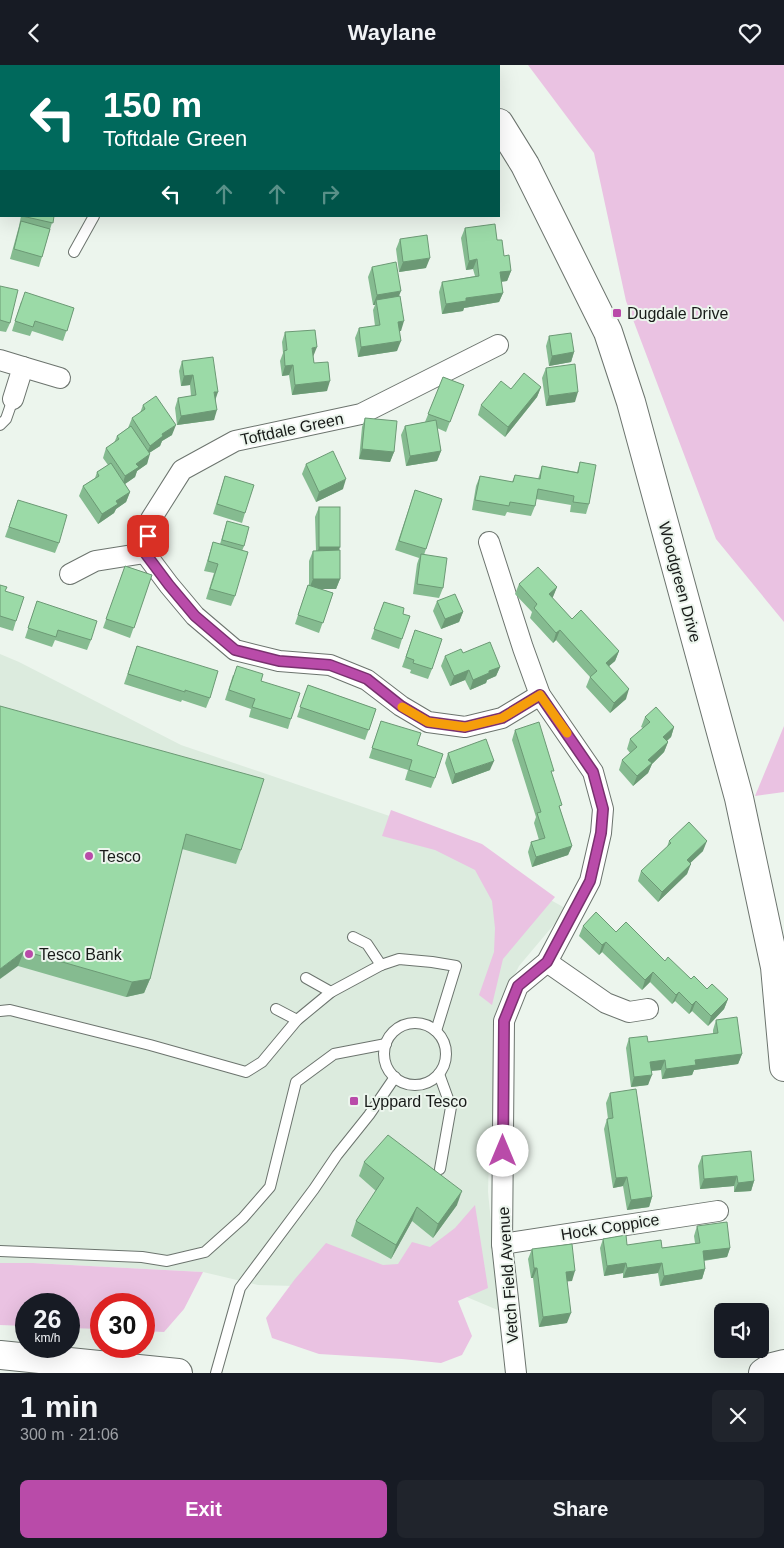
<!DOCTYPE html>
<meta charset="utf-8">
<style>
:root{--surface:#171b24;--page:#20242c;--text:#f1f3f6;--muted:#9ea1a6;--accent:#b94ba9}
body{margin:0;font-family:Helvetica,sans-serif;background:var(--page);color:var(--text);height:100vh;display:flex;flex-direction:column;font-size:19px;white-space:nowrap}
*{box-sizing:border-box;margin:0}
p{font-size:16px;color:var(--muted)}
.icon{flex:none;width:28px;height:28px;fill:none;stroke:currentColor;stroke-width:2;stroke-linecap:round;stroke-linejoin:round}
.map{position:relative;height:1308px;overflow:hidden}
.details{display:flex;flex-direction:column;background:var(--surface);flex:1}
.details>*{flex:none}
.guide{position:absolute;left:0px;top:0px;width:500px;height:152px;box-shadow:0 5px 20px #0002;background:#00695c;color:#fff;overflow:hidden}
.fabs{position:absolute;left:714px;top:1238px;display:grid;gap:10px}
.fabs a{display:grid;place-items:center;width:55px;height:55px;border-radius:8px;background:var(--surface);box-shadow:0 5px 20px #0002;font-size:25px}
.speed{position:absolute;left:15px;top:1228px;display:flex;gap:10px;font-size:25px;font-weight:700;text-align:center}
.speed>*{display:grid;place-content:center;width:65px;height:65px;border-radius:50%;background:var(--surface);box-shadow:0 5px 20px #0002;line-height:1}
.speed small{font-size:12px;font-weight:400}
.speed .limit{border:8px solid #d22;background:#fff;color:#111}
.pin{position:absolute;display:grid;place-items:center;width:42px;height:42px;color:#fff;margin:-21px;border-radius:10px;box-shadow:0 2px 8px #0006}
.me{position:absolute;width:55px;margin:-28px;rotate:0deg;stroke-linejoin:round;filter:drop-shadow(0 0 4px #0008)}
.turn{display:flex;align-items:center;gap:18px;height:105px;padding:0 20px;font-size:22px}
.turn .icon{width:65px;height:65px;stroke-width:2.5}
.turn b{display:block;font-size:35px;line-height:42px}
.lanes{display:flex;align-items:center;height:48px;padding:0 20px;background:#0003;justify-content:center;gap:25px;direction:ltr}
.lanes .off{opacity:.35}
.round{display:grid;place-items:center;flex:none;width:52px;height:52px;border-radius:8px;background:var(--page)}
.headline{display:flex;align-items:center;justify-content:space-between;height:85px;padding:0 20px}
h1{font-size:30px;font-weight:700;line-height:38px}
.primary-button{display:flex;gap:10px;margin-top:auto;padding:10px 20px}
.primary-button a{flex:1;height:58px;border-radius:8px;background:var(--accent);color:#fff;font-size:20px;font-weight:700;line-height:58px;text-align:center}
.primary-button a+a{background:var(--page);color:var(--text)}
header{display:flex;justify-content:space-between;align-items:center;height:65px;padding:0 20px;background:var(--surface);font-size:22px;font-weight:700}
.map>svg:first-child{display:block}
.built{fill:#dcebde}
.green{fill:#eac2e2}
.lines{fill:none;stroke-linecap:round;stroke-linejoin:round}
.lane-casing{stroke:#6c746e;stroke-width:12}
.street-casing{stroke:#6c746e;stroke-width:22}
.secondary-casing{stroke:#6c746e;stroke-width:30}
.lane{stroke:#fff;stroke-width:10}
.street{stroke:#fff;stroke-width:20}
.secondary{stroke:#fff;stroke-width:28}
.wall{fill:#85bb90}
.shaded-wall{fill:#6c9975}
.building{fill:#9bdaa7;stroke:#6c9975}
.route-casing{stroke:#78316e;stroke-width:12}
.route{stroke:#b94ba9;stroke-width:9}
.slow{stroke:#f59e0b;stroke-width:9}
.poi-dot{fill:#b94ba9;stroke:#ecf5ed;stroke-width:2}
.labels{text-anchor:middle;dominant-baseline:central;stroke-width:4;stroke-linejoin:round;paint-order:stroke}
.poi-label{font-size:16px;fill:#181b19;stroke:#ecf5ed;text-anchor:start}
.street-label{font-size:16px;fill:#181b19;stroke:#ecf5ed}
</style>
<header><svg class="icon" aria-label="back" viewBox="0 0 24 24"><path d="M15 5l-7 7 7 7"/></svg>Waylane<svg class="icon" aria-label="heart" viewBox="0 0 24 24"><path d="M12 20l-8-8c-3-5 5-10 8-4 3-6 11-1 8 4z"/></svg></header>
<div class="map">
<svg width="784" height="1308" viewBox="0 0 784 1308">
<rect width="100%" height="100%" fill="#ecf5ed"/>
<path class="built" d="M0,589L19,597L181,680L410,758L567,844L519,901L498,943L495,976L496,1053L489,1093L488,1127L500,1246L424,1214L331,1222L258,1220L203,1207L33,1198H0Z"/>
<g class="green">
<path d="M528,0H784V557L716,474L626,236L594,88Z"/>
<path d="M784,661V727L755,731Z"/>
<path d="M391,745L482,779L555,832L503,894L492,940L479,930L494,887L495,863L492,836L475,805L435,785L382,771Z"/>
<path d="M475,1140L488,1223L458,1236L472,1271L462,1290L441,1298L402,1294L319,1289L272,1273L266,1253L295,1214L326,1178L383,1200L398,1199L412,1177L430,1182L455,1163Z"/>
<path d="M0,1198H33L203,1207L184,1244L164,1267L144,1266V1239H101V1264L69,1263V1239H26V1261L0,1260Z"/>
</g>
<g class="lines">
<g class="lane-casing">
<g id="lane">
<path d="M74,187L94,151"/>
<path d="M0,360L6,354L13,334"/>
<path d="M353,872L367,879L381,900"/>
<path d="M306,913L331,927"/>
<path d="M276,944L297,955"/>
<path d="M0,946L10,945L150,980L246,1007L262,997L297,955L331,927L381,900L399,894L432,897L456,901L436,966"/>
<circle cx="415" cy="989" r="31"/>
<path d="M439,1009L451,1042L440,1104"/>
<path d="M0,1186L142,1192L167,1196L205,1187L243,1153L270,1122L296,1017L334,989L386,979"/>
<path d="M216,1308L240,1223L314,1124L337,1090L369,1050L395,1012"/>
</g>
</g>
<g class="street-casing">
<g id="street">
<path d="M310,1V0"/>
<path d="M498,280L361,349L235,376L182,405L151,454L145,488L169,520L195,551L235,585L279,596L330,600L367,615L401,641L428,657L465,662L502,653L540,630"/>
<path d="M0,295L23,302L13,334"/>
<path d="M23,302L60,313"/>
<path d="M489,477L523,583L540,630L593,707L603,744L601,768L590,816L547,897L518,921L504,956L502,1179L516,1308"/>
<path d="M70,509L95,496L145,488"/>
<path d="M547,897L606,938L629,947L648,944"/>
<path d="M502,1179L718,1146"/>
</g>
</g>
<g class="secondary-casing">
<g id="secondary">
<path d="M462,0L463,1"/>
<path d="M499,58L525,100L608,267L631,337L739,733L775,902L784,1002"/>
<path d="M0,1290L178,1308"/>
<path d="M763,1308L772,1302L784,1299"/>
</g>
</g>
<use href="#lane" class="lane"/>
<use href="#street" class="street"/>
<use href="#secondary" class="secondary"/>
</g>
<g class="wall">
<path d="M21,151H54L39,202L10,194L19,161Z"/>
<path d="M465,163L497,175L511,206L507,216L501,217L503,228L499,237L464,243L463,246L442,249L439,227L442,217L475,211L473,204L466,205L461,173Z"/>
<path d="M400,174L426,203L399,207L396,184Z"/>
<path d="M372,202L399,232L401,266H399L397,286L358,292L355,273L359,263L375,261L373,245L375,240H373L368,212Z"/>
<path d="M0,221L10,258L6,267L0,266Z"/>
<path d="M21,237L74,243L63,276L32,266L30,271L12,266Z"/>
<path d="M285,267L313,292L314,298L327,326L292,330L289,310L282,311L280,296L283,288L282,277Z"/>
<path d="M549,271L574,287L571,297L549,301L546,281Z"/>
<path d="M182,296L216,334L214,355L177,360L175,343L178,333L191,331L190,320L181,321L179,306Z"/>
<path d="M546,303L575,337L546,341L542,313Z"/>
<path d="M443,312L464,320L446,367L437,363L441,386L437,396L406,401L401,370L405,361L425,357Z"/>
<path d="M541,322L537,332L505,372L478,350L481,340L511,324Z"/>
<path d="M143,340L172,370L162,376L160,381L149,388L147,399L137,406L135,412L125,419L130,427L126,437L116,444L114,448L98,459L79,431L83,421L95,413L97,407L108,400L103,393L106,383L114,378L117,371L128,363L132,353L140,348Z"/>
<path d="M365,353L394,387L390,397L359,394L362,362Z"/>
<path d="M580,397L589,439L586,449L570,447L571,440L536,434L535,441L531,451L507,447L505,451L472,445L476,421L480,411L512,417L515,410L538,414L542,401L577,407Z"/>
<path d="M306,399L343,424L316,437L302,409Z"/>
<path d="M225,411L245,448L242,458L213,449Z"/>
<path d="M415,425L442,434L424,490L443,523L439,533L413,529L417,499L419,493L395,485Z"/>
<path d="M18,435L59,478L55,488L5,472Z"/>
<path d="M319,442L339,485L340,514L336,524H321L333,528L319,568L295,559L308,520H309V496L313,486H316L315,452Z"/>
<path d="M227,456L244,481L242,486L235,531L231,541L206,534L214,508L204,506L213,477L220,479Z"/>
<path d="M125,501L152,510L130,573L103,563Z"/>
<path d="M519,519L557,522L552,533L572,554L619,586L615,596L609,601L626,634L610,648L586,622L590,612L556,575L553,578L530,553L532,547L515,529Z"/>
<path d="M0,520L5,526L16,556L13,566L0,562Z"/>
<path d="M37,536L91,575L87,585L55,575L52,582L25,573Z"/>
<path d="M437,536L463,547L459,557L441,564L433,546Z"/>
<path d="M384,537L403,549L402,574L399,584L371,574Z"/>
<path d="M415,565L432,604L428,614L410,608L411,605L402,602Z"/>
<path d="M137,581L210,633L206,643L182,635L181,637L124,619Z"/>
<path d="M463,588L500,602L496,611L487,615L486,618L470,625L465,615L450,621L441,601L445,591Z"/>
<path d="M233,610L261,616L291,654L288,664L249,652L251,644L225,635Z"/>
<path d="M308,620L376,644L365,675L297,652Z"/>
<path d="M0,641L241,785L236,799L182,784L150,914L144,928L126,932L18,901Z"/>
<path d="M645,652L674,662L671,672L667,676L668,677L664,687L652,699L648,708L633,721L619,705L622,695L630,688L627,684L630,674L643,663L641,662Z"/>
<path d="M381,656L417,680L435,713L431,723L405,715L408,705L369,693Z"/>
<path d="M515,665L552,710L560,744L572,781L568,790L532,802L528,787L531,777L539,775L534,758L536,752L512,675Z"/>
<path d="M448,688L490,705L452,719L445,698Z"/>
<path d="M669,776L703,786L690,798L687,809L658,837L638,816L641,806L667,782Z"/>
<path d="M583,861L616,867L665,896L691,914L707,924L728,934L724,944L708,961L692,946L689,949L675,936L672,939L650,917L642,925L602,887L599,890L579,871Z"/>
<path d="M716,955L742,989L738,999L694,1005L692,1010L662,1014L661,1005L651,1006L648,1020L631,1022L626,983L629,973L648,977L713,969V965Z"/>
<path d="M610,1028L652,1132L649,1142L627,1145L623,1121L613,1123L604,1064L607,1054H608L606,1038Z"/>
<path d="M702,1091L754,1116L751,1126L734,1127V1121L700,1124L698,1101Z"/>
<path d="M364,1097L457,1140L433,1173L412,1156L391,1194L351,1171L356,1156L376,1126L359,1111Z"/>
<path d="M697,1161L730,1183L727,1192L704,1196L705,1204L702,1214L660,1221L658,1208L623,1213V1208L604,1211L600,1183L603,1174L627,1180L662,1183L695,1178L694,1171Z"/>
<path d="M532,1184L572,1216H567V1258L539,1262L533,1213H531L528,1194Z"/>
</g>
<g class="shaded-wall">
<path d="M74,0H102L101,1H73Z"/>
<path d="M255,0H280L279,1H254Z"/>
<rect x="0" y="10" width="1" height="10"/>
<path d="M430,193L426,203L399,207L403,197Z"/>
<path d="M477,194L473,204L466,205L469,196Z"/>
<path d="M511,206L507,216L496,217L500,207Z"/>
<path d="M401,226L397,236L376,235L375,240H373L377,230Z"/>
<path d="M503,228L499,237L464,243L463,246L442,249L446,239L466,233Z"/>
<path d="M404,256L401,266L394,267L398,257Z"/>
<path d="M401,276L397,286L358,292L361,282Z"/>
<path d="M317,282L313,292L312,283Z"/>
<path d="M574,287L571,297L549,301L552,291Z"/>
<path d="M293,300L289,310L282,311L285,301Z"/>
<path d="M193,310L190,320L181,321L184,311Z"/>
<path d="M330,316L327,326L292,330L295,320Z"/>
<path d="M541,322L537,332L505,372L508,362Z"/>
<path d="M214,327H218L215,336Z"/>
<path d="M578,327L575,337L546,341L549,331Z"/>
<path d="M217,345L214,355L177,360L181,351Z"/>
<path d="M176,360L172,370L162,376L160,381L146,390L150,381L162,369Z"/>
<path d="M362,384L394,387L390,397L359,394Z"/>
<path d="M441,386L437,396L406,401L410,391Z"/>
<path d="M150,389L147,399L137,406L135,412L122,421L125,411L136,399Z"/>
<path d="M346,414L343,424L316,437L319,427Z"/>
<path d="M130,427L126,437L116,444L114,448L98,459L102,449L116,436Z"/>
<path d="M319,482H340L337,492H316Z"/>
<path d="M313,514H340L336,524H309Z"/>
<path d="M557,522L553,532L546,539L549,529Z"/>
<path d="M463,547L459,557L441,564L445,554Z"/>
<path d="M560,565L556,575L553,578L556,568Z"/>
<path d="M619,586L615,596L602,607L606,598Z"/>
<path d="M500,602L496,611L487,615L486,618L470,625L473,615L489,606Z"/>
<path d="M469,605L465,615L450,621L454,611Z"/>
<path d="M629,624L626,634L610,648L614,638Z"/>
<path d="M674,662L671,672L660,682L663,672Z"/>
<path d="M668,677L664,687L652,699L648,708L633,721L637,711L648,695Z"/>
<path d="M494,696L490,705L452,719L455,709Z"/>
<path d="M707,776L703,786L683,805L687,795Z"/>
<path d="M572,781L568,790L532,802L536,792Z"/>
<path d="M691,799L687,809L658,837L662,827Z"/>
<path d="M606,877L602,887L599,890L602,880Z"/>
<path d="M24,886L18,901L0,914V904Z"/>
<path d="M653,907L650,917L642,925L645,915Z"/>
<path d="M150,914L144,928L126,932L132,917Z"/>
<path d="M679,927L675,936L672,939L676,930Z"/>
<path d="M728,934L724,944L708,961L711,951Z"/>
<path d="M696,936L692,946L689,949L692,940Z"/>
<path d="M742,989L738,999L694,1005L692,1010L662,1014L666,1004L695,995Z"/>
<path d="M665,995L661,1005L647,1006L650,997Z"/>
<path d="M652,1010L648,1020L631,1022L634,1012Z"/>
<path d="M737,1111L734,1121L700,1124L704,1114Z"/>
<path d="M627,1112L623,1121L613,1123L616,1113Z"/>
<path d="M754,1116L751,1126L734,1127L738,1118Z"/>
<path d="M462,1126L457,1140L433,1173L438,1159Z"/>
<path d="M652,1132L649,1142L627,1145L631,1135Z"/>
<path d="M417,1142L412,1156L391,1194L396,1180Z"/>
<path d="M730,1183L727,1192L699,1196L703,1186Z"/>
<path d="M626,1198L623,1208L604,1211L607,1201Z"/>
<path d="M662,1198L658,1208L623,1213L627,1203Z"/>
<path d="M534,1203H537L533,1213H531Z"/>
<path d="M705,1204L702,1214L660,1221L664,1211Z"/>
<path d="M575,1206L572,1216L562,1217L566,1207Z"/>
<path d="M571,1248L567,1258L539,1262L543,1252Z"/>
</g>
<g class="building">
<path d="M0,0H21V1H1V10H0Z"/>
<rect x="27" y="0" width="28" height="1"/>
<rect x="340" y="0" width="28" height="1"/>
<path d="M22,151H54L53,158Z"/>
<path d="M21,156L50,164L42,192L14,184Z"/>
<path d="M495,159L497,175H502L504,191L509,190L511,206L500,207L503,228L466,233V236L446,239L442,217L479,211L477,194L469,196L465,163Z"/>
<path d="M427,170L430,193L403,197L400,174Z"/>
<path d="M396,197L401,226L377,230L372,202Z"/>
<path d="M0,221L18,225L10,258L0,255Z"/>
<path d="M25,227L74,243L67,266L35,256L33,262L15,256Z"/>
<path d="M400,231L404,256L398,257L401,276L361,282L359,263L380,260L376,235Z"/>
<path d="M315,265L317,282L312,283L314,298L328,297L330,316L295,320L293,300L285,301L284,286L287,285L285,267Z"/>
<path d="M571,268L574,287L552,291L549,271Z"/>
<path d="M213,292L218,327H214L217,345L181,351L178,333L196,330L193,310L184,311L182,296Z"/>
<path d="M575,299L578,327L549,331L546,303Z"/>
<path d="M524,308L541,322L508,362L481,340L501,316L511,324Z"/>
<path d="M443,312L464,320L450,357L428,349Z"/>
<path d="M156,331L176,360L162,369L163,371L150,381L132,353L145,344L143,340Z"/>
<path d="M365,353L397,356L394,387L362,384Z"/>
<path d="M436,355L441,386L410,391L405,361Z"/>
<path d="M131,361L150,389L136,399L139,402L125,411L106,383L119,374L117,371Z"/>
<path d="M333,386L346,414L319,427L306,399Z"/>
<path d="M580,397L596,400L589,439L573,437L574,431L538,424L535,441L510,437L509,441L475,435L480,411L513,417L515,410L540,414L542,401L578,408Z"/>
<path d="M111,398L130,427L116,436L118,439L102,449L83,421L99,411L97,407Z"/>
<path d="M225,411L254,420L245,448L217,439Z"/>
<path d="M415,425L442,434L426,484L399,476Z"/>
<path d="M18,435L67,450L59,478L9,462Z"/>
<rect x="319" y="442" width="21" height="40"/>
<path d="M227,456L249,462L244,481L222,475Z"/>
<path d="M213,477L248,487L235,531L210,524L218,499L208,496Z"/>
<path d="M340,485V514H313V486Z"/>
<path d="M421,489L447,493L443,523L417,519Z"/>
<path d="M125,501L152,510L134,563L106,554Z"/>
<path d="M538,502L557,522L549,529L572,554L581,545L619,586L606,598L629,624L614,638L590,612L597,606L560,565L556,568L534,543L537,539L519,519Z"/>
<path d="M0,520L7,522L5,526L24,532L16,556L0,551Z"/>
<path d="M308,520L333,528L323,558L298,550Z"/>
<path d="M455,529L463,547L445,554L437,536Z"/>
<path d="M37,536L97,556L91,575L58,565L56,572L28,563Z"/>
<path d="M384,537L404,543L403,549L410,551L402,574L374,564Z"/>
<path d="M415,565L442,574L432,604L413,598L414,595L406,592Z"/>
<path d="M490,577L500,602L489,606V608L473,615L469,605L454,611L445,591L461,584L463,588Z"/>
<path d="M137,581L218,606L210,633L185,625V627L128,609Z"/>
<path d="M237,601L263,609L261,616L300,628L291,654L252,642L255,634L229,625Z"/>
<path d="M308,620L376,644L369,665L300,642Z"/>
<path d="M0,641L264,714L241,785L186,769L150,914L132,917L24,886L0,904Z"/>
<path d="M656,642L674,662L663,672L668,677L648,695L652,698L637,711L622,695L637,682L630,674L650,657L645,652Z"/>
<path d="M381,656L421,668L417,680L443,689L435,713L409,705L412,695L372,683Z"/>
<path d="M539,657L554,706H551L562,740L559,741L572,781L536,792L531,777L545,773L537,748L541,747L515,665Z"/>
<path d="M486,674L494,696L455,709L448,688Z"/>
<path d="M689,757L707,776L687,795L691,799L662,827L641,806L671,778L669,776Z"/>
<path d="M596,847L616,867L626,857L665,896L668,892L691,914L694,911L707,924L712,919L728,934L711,951L696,936L692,940L679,927L676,930L653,907L645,915L606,877L602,880L583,861Z"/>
<path d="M737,952L742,989L695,995L696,1000L666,1004L665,995L650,997L652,1010L634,1012L629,973L647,971L648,977L718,968L716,955Z"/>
<path d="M636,1024L652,1132L631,1135L627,1112L616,1113L607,1054L613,1053L610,1028Z"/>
<path d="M388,1070L462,1126L438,1159L417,1142L396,1180L356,1156L384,1113L364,1097Z"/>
<path d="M751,1086L754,1116L738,1118L737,1111L704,1114L702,1091Z"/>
<path d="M727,1157L730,1183L703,1186L705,1204L664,1211L662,1198L627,1203L626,1198L607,1201L603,1174L626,1170L627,1180L661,1175L662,1183L700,1178L697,1161Z"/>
<path d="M572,1179L575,1206L566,1207L571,1248L543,1252L537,1203H534L532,1184Z"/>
</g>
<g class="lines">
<g class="route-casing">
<path id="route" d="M148,471L145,488L169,520L195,551L235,585L279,596L330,600L367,614L401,641L428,657L465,662L502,653L540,630L593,707L603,744L601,768L590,816L547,897L518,921L504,956L503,1086"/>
</g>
<use href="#route" class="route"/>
<path class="slow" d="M402,642L428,657L465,662L502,653L540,630L567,668"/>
</g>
<g class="poi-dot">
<rect x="612" y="243" width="10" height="10" rx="2.5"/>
<circle cx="89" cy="791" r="5"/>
<circle cx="29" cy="889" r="5"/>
<rect x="349" y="1031" width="10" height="10" rx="2.5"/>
</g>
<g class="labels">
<g class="poi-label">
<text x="627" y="248">Dugdale Drive</text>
<text x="99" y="791">Tesco</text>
<text x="39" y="889">Tesco Bank</text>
<text x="364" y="1036">Lyppard Tesco</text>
</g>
<g class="street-label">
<text transform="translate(292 364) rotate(-12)">Toftdale Green</text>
<text transform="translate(680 517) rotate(75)">Woodgreen Drive</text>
<text transform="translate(610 1162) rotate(-9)">Hock Coppice</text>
<text transform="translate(508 1210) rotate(-94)">Vetch Field Avenue</text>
</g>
</g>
</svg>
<div class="fabs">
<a><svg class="icon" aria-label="sound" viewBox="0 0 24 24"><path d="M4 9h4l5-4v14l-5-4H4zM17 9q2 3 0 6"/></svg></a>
</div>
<div class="speed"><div>26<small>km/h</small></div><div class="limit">30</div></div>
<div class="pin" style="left:148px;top:471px;background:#d93025"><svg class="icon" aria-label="arrive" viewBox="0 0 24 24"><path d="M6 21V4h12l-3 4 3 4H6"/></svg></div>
<svg class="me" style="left:503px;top:1086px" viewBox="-20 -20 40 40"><circle r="19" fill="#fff"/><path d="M0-13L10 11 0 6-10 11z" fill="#b94ba9"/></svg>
<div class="guide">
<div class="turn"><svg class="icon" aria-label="left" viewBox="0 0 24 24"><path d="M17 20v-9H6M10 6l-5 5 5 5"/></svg><div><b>150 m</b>Toftdale Green</div></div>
<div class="lanes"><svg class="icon" aria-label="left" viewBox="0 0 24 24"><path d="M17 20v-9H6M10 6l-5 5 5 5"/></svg><svg class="icon off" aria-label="ahead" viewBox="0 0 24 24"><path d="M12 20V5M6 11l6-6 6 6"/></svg><svg class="icon off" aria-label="ahead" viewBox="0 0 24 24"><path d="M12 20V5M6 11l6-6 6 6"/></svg><svg class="icon off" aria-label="right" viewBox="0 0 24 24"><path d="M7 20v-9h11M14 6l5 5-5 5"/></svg></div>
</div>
</div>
<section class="details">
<div class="headline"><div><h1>1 min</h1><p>300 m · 21:06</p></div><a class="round"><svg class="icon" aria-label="close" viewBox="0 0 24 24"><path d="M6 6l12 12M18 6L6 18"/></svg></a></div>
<div class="primary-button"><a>Exit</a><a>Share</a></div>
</section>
